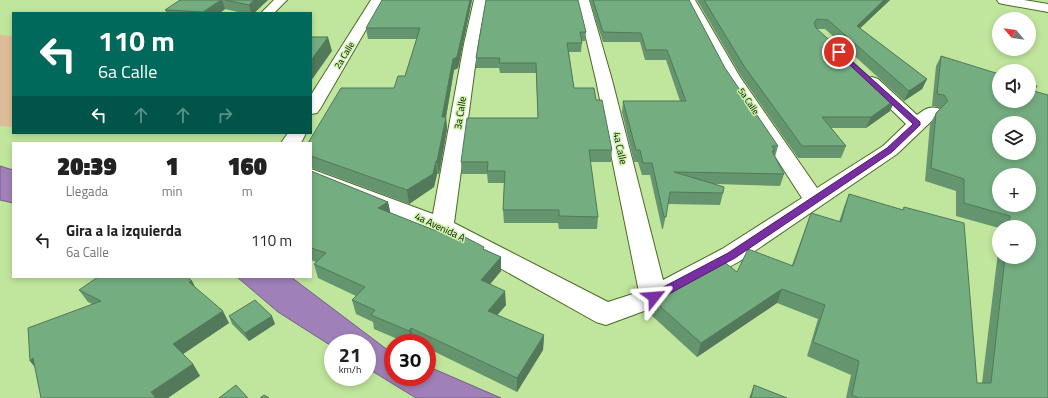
<!DOCTYPE html>
<html lang="es">
<meta charset="utf-8">
<style>
:root{--surface:#fff;--page:#f2f2f2;--text:#222;--muted:#767676}
body{margin:0;font-family:"Titillium Web",sans-serif;background:var(--page);color:var(--text);height:100vh;display:flex;flex-direction:column;font-size:15px;white-space:nowrap}
*{box-sizing:border-box;margin:0}
p{font-size:13px;color:var(--muted)}
.icon{flex:none;width:22px;height:22px;fill:none;stroke:currentColor;stroke-width:2;stroke-linecap:round;stroke-linejoin:round}
.map{position:relative;flex:1;overflow:hidden}
.side{position:absolute;left:12px;top:142px;width:300px;height:136px;display:flex;flex-direction:column;background:var(--surface);border-radius:0px;box-shadow:0 2px 6px #0003}
.side>*{flex:none}
.banner{position:absolute;left:12px;top:12px;width:300px;height:122px;border-radius:0px;box-shadow:0 2px 6px #0003;background:#00695c;color:#fff;overflow:hidden}
.needle{width:26px;rotate:298deg}
.buttons{position:absolute;left:992px;top:12px;display:grid;gap:8px}
.buttons a{display:grid;place-items:center;width:44px;height:44px;border-radius:50%;background:var(--surface);box-shadow:0 2px 6px #0003;font-size:20px}
.speed{position:absolute;left:324px;top:334px;display:flex;gap:8px;font-size:20px;font-weight:700;text-align:center}
.speed>*{display:grid;place-content:center;width:52px;height:52px;border-radius:50%;background:var(--surface);box-shadow:0 2px 6px #0003;line-height:1}
.speed small{font-size:10px;font-weight:400}
.speed .limit{border:6px solid #d22;background:#fff;color:#111}
.pin{position:absolute;display:grid;place-items:center;width:34px;height:34px;color:#fff;margin:-17px;border:2px solid #fff;border-radius:50%;box-shadow:0 1px 4px #0007}
.me{position:absolute;width:44px;margin:-22px;rotate:62deg;stroke-linejoin:round;filter:drop-shadow(0 0 3px #0008)}
.turn{display:flex;align-items:center;gap:14px;height:84px;padding:0 20px;font-size:18px}
.turn .icon{width:52px;height:52px;stroke-width:2.5}
.turn b{display:block;font-size:28px;line-height:34px}
.lanes{display:flex;align-items:center;height:38px;padding:0 20px;background:#0003;justify-content:center;gap:20px;direction:ltr}
.lanes .off{opacity:.35}
.eta{display:flex;justify-content:space-evenly;align-items:center;height:68px;text-align:center}
.eta b{font-size:24px;font-weight:800;line-height:28px}
ul{padding:0;list-style:none}
li{display:flex;align-items:center;gap:12px;height:60px;padding:0 20px}
li div{flex:1}
li b{display:block;font-size:15px}
li em{font-style:normal}
.map>svg:first-child{display:block}
.green{fill:#ddbd99}
.water{fill:#a080b8;stroke:#726081}
.lines{fill:none;stroke-linecap:round;stroke-linejoin:round}
.minor-casing{stroke:#4b6a25;stroke-width:2}
.minor{fill:#fff;fill-rule:evenodd}
.wall{fill:#64956e}
.shaded-wall{fill:#51795a}
.building{fill:#74ad80;stroke:#51795a;fill-rule:evenodd}
.route{fill:#772fa1;stroke:#4d1f69}
.labels{text-anchor:middle;dominant-baseline:central;stroke-width:3;stroke-linejoin:round;paint-order:stroke}
.far-street-label{font-size:9px;fill:#081400;stroke:#cdf2a9}
.street-label{font-size:10px;fill:#081400;stroke:#cdf2a9}
</style>
<div class="map">
<svg width="1048" height="398" viewBox="0 0 1048 398">
<rect width="100%" height="100%" fill="#c0e59c"/>
<path class="green" d="M0,35L13,36V127L0,126Z"/>
<g class="water">
<path d="M0,166L13,170V203L0,200Z"/>
<path d="M237,277H291L385,348L393,351V377H427V366L501,398H416L367,368V343H333V347L278,312Z"/>
</g>
<g class="lines">
<g class="minor-casing">
<g id="minor">
<path d="M274,0H287L274,13H261Z"/>
<path d="M371,0H383L320,109L317,113L311,114V95Z"/>
<path d="M474,0H486L478,44L454,223L608,302L639,292L596,80L577,0H589L612,80L663,280L722,249L802,198L724,77L683,0H695L740,77L817,188L883,146L906,124L866,85L864,82L866,79L872,77L878,79L917,115C925,109 929,106 938,108L941,112L897,154L740,261L663,304L606,325L596,322L434,231L311,182V169L433,214L464,44Z"/>
<path d="M997,0H1024L1048,4V12L1003,4L999,3Z"/>
<path d="M288,133H306L301,143H281Z"/>
</g>
</g>
<use href="#minor" class="minor"/>
</g>
<g class="wall">
<path d="M180,0H268L254,13H242L225,9L220,13H167L165,10Z"/>
<path d="M472,0L458,68L454,70L446,117L447,129L439,174H437L434,187L409,204L312,168H311V143L394,88L405,76L417,39H368L366,28Z"/>
<path d="M486,0L586,32L585,41H582L581,52H569L574,88L596,100L612,150L611,162H590L598,217L597,229H559L558,223H504L503,210L504,183H488L487,174H462L461,162L538,118L536,73H500L499,68H476V58Z"/>
<path d="M589,0H689L725,68L778,146L775,157L784,174L780,186L716,184L723,193L720,205L668,204L663,229H662L650,175H642L638,162H634L622,112L623,101H680L666,60H645L640,42H603Z"/>
<path d="M697,0H890L860,28L927,79L922,89L904,101L825,29H817L895,100L890,111L866,128H831L846,146L841,158H798L741,76Z"/>
<path d="M941,56L1034,91L1048,398H846L851,375L807,356L818,319L777,303L697,357L650,314L653,300L737,272L792,265L811,213L839,222L844,207L849,194L902,210L904,207L977,383H982L999,244V257H1029V227H999V228L956,216V191L925,181L930,124L936,113L940,109L938,107L932,106L936,66Z"/>
<path d="M311,171L388,202L390,213L484,249L501,257V271L490,284L506,305L497,315L544,335L543,350L517,392L427,348V343H416L414,342L413,343H407L374,329L373,322L356,314L352,300L356,296L318,278L314,264L316,262L311,260Z"/>
<path d="M192,281L195,287L229,323L183,354L193,364L200,376L34,366L30,361L92,304L88,302L79,290Z"/>
<path d="M229,316L275,324L249,341L232,324Z"/>
<path d="M754,385L787,398H749Z"/>
</g>
<g class="shaded-wall">
<path d="M221,0H222L225,9L220,13H203V12Z"/>
<path d="M254,0H268L254,13H251L249,5Z"/>
<path d="M470,0H472L458,68L454,70L446,117L447,129L439,174L437,161L442,117L453,59Z"/>
<path d="M884,0H890L853,35L857,26Z"/>
<path d="M328,37L332,51L311,81V60Z"/>
<path d="M927,79L922,89L904,101L909,91Z"/>
<path d="M895,100L890,111L866,128L871,117Z"/>
<path d="M436,161L437,174L434,187L409,204L407,190Z"/>
<path d="M388,202L391,215L378,208Z"/>
<path d="M501,257V271L482,294L481,280Z"/>
<path d="M192,281L198,293L189,282Z"/>
<path d="M782,289L777,303L697,357L701,343Z"/>
<path d="M505,291L506,305L489,325L488,311Z"/>
<path d="M223,311L229,323L180,356L173,344Z"/>
<path d="M272,316L275,324L249,341L245,333Z"/>
<path d="M411,328L414,342L413,343H411L409,331Z"/>
<path d="M544,335L543,350L517,392V378Z"/>
<path d="M33,358L40,373L30,361Z"/>
<path d="M193,364L200,376L168,398H155L151,392Z"/>
</g>
<g class="building">
<path d="M180,0H221L203,12L165,10Z"/>
<path d="M225,0H254L249,5Z"/>
<path d="M382,0H470L457,57L453,59L442,117H446L437,161H436L433,174L407,190L311,156V143H308L341,88H394L398,76H405L420,28H366Z"/>
<path d="M486,0H578L586,32H580L582,43H567L574,88H594L596,100H602L612,150H589L598,217L559,216V210H503L505,171H487L488,162H461L467,118H538L536,63H499L500,58H476Z"/>
<path d="M593,0H689L725,68L778,146H772L775,151H772L784,174L674,172L724,187L723,193L670,192L666,217H664L652,163H643L640,150H636L623,101H686L667,50H646L641,33L603,32Z"/>
<path d="M704,0H884L857,26L927,79L909,91L828,20L817,19L814,23L816,28L895,100L871,117H822L846,146H802L744,66Z"/>
<path d="M311,37H328L311,60Z"/>
<path d="M941,56L999,74V101H1029V84L1037,86L1034,91L1048,95V398H859L852,395L859,361L813,342L825,305L782,289L701,343L653,300L723,261L737,272L748,249L793,266L811,213L841,222L849,194L903,210L904,207L964,223L977,383H991L1005,257H1029V227H1009L1010,216L964,203V179L931,168L936,113L948,101L944,95L937,94ZM999,123H1029V153H999ZM999,175H1029V205H999Z"/>
<path d="M311,171L388,202L378,208L457,239L461,235L484,247L483,249L501,257L481,280L505,291L488,311L544,335L517,378L411,328L409,331L371,315L375,310L352,300L365,287L314,264L326,253L311,248Z"/>
<path d="M98,277H187L192,281L189,282L223,311L173,344L193,364L151,392L156,398H41L33,358L30,361L28,328L101,301L79,290Z"/>
<path d="M255,300L272,316L245,333L229,316Z"/>
<path d="M236,385L248,398H219Z"/>
<path d="M754,385L787,398H751Z"/>
<path d="M264,395L269,398H260Z"/>
</g>
<path class="route" d="M839,50L920,122V125L892,152L735,258L658,300L654,301L650,300L648,297L650,294L728,253L887,148L913,124L837,53L836,52Z"/>
<g class="labels">
<g class="far-street-label">
<text transform="translate(344 55) rotate(-59)">2a Calle</text>
<text transform="translate(749 101) rotate(56)">5a Calle</text>
</g>
<g class="street-label">
<text transform="translate(460 113) rotate(-81)">3a Calle</text>
<text transform="translate(620 148) rotate(77)">4a Calle</text>
<text transform="translate(440 227) rotate(25)">4a Avenida A</text>
</g>
</g>
</svg>
<div class="buttons">
<a><svg class="needle" viewBox="-14 -14 28 28"><path d="M0-13l5 13h-10z" fill="#e53935"/><path d="M0 13l5-13h-10z" fill="#767676"/></svg></a>
<a><svg class="icon" aria-label="sound" viewBox="0 0 24 24"><path d="M4 9h4l5-4v14l-5-4H4zM17 9q2 3 0 6"/></svg></a>
<a><svg class="icon" aria-label="layers" viewBox="0 0 24 24"><path d="M12 4l9 5-9 5-9-5zM3 14l9 5 9-5"/></svg></a>
<a>+</a>
<a>−</a>
</div>
<div class="speed"><div>21<small>km/h</small></div><div class="limit">30</div></div>
<div class="pin" style="left:839px;top:52px;background:#d93025"><svg class="icon" aria-label="arrive" viewBox="0 0 24 24"><path d="M6 21V4h12l-3 4 3 4H6"/></svg></div>
<svg class="me" style="left:654px;top:297px" viewBox="-20 -20 40 40"><path d="M0-17L14 15 0 8-14 15z" fill="#772fa1" stroke="#fff" stroke-width="4"/></svg>
<div class="banner">
<div class="turn"><svg class="icon" aria-label="left" viewBox="0 0 24 24"><path d="M17 20v-9H6M10 6l-5 5 5 5"/></svg><div><b>110 m</b>6a Calle</div></div>
<div class="lanes"><svg class="icon" aria-label="left" viewBox="0 0 24 24"><path d="M17 20v-9H6M10 6l-5 5 5 5"/></svg><svg class="icon off" aria-label="ahead" viewBox="0 0 24 24"><path d="M12 20V5M6 11l6-6 6 6"/></svg><svg class="icon off" aria-label="ahead" viewBox="0 0 24 24"><path d="M12 20V5M6 11l6-6 6 6"/></svg><svg class="icon off" aria-label="right" viewBox="0 0 24 24"><path d="M7 20v-9h11M14 6l5 5-5 5"/></svg></div>
</div>
<section class="side">
<div class="eta">
<div><b>20:39</b><p>Llegada</p></div>
<div><b>1</b><p>min</p></div>
<div><b>160</b><p>m</p></div>
</div>
<ul>
<li><svg class="icon" aria-label="left" viewBox="0 0 24 24"><path d="M17 20v-9H6M10 6l-5 5 5 5"/></svg><div><b>Gira a la izquierda</b><p>6a Calle</p></div><em>110 m</em></li>
</ul>
</section>
</div>
